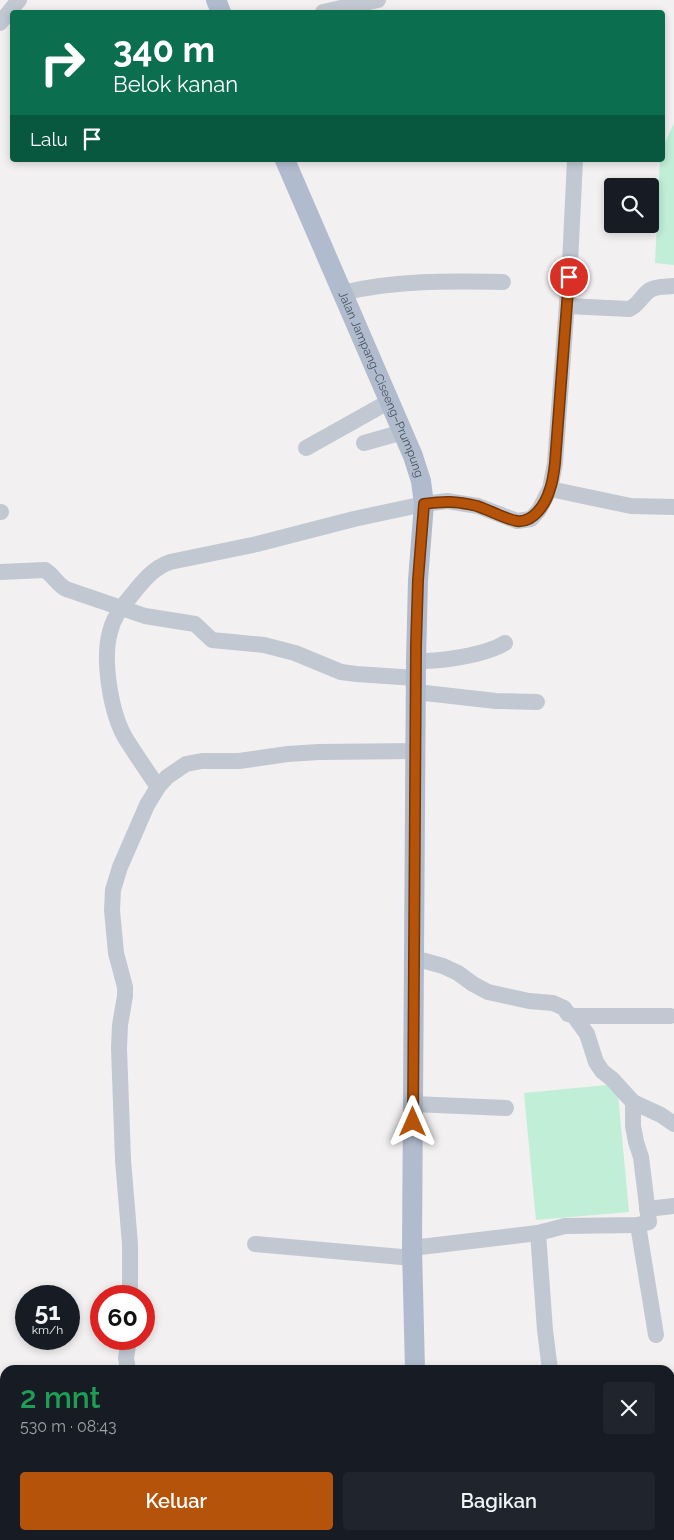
<!DOCTYPE html>
<html lang="id">
<meta charset="utf-8">
<style>
:root{--surface:#171b24;--page:#20242c;--text:#f1f3f6;--muted:#9ea1a6;--accent:#b45309}
body{margin:0;font-family:Raleway,sans-serif;background:var(--page);color:var(--text);height:100vh;display:flex;flex-direction:column;font-size:19px;white-space:nowrap}
*{box-sizing:border-box;margin:0}
p{font-size:16px;color:var(--muted)}
.icon{flex:none;width:28px;height:28px;fill:none;stroke:currentColor;stroke-width:2;stroke-linecap:round;stroke-linejoin:round}
.map{position:relative;flex:1;overflow:hidden}
.side{position:absolute;left:0px;top:1365px;width:675px;height:175px;display:flex;flex-direction:column;background:var(--surface);border-radius:15px 15px 0 0;box-shadow:0 2px 8px #0003}
.side>*{flex:none}
.guide{position:absolute;left:10px;top:10px;width:655px;height:152px;border-radius:5px;box-shadow:0 2px 8px #0003;background:#0b6e4f;color:#fff;overflow:hidden}
.fabs{position:absolute;left:604px;top:178px;display:grid;gap:10px}
.fabs a{display:grid;place-items:center;width:55px;height:55px;border-radius:5px;background:var(--surface);box-shadow:0 2px 8px #0003;font-size:25px}
.speed{position:absolute;left:15px;top:1285px;display:flex;gap:10px;font-size:25px;font-weight:700;text-align:center}
.speed>*{display:grid;place-content:center;width:65px;height:65px;border-radius:50%;background:var(--surface);box-shadow:0 2px 8px #0003;line-height:1}
.speed small{font-size:12px;font-weight:400}
.speed .limit{border:8px solid #d22;background:#fff;color:#111}
.pin{position:absolute;display:grid;place-items:center;width:42px;height:42px;color:#fff;margin:-21px;border:2px solid #fff;border-radius:50%;box-shadow:0 1px 5px #0007}
.me{position:absolute;width:55px;margin:-28px;rotate:0deg;stroke-linejoin:round;filter:drop-shadow(0 0 4px #0008)}
.turn{display:flex;align-items:center;gap:18px;height:105px;padding:0 20px;font-size:22px}
.turn .icon{width:65px;height:65px;stroke-width:2.5}
.turn b{display:block;font-size:35px;line-height:42px}
.then{display:flex;align-items:center;height:48px;padding:0 20px;background:#0003;gap:10px;font-size:19px}
.round{display:grid;place-items:center;flex:none;width:52px;height:52px;border-radius:5px;background:var(--page)}
.summary{display:flex;align-items:center;justify-content:space-between;height:85px;padding:0 20px}
h1{font-size:30px;font-weight:600;line-height:38px;color:#1e9e55}
.cta{display:flex;gap:10px;margin-top:auto;padding:10px 20px}
.cta a{flex:1;height:58px;border-radius:5px;background:var(--accent);color:#fff;font-size:20px;font-weight:600;line-height:58px;text-align:center}
.cta a+a{background:var(--page);color:var(--text)}
.map>svg:first-child{display:block}
.green{fill:#c0eed7}
.lines{fill:none;stroke-linecap:round;stroke-linejoin:round}
.minor{stroke:#c1c8d1;stroke-width:16}
.major{stroke:#b0bcce;stroke-width:20}
.route-casing{stroke:#753606;stroke-width:12}
.route{stroke:#b45309;stroke-width:9}
.labels{text-anchor:middle;dominant-baseline:central;stroke-width:4;stroke-linejoin:round;paint-order:stroke}
.street-label{font-size:12px;fill:#48515d;stroke:#fff}
</style>
<div class="map">
<svg width="674" height="1540" viewBox="0 0 674 1540">
<rect width="100%" height="100%" fill="#f2f0f0"/>
<g class="green">
<path d="M674,123V265L655,263L660,160H662L663,147Z"/>
<path d="M617,1084L629,1212L536,1220L524,1093Z"/>
</g>
<g class="lines">
<g class="minor">
<path d="M323,12L378,0"/>
<path d="M0,23L19,0"/>
<path d="M342,293C395,280 449,281 503,282"/>
<path d="M567,306L629,309C639,305 641,296 650,290C657,286 666,287 674,286"/>
<path d="M364,443L403,432"/>
<path d="M306,448L390,401"/>
<path d="M550,489L631,506L674,507"/>
<path d="M0,512H1"/>
<path d="M0,572L45,570C54,576 57,584 66,589L145,616L195,624L212,640L264,645L295,653L341,672L356,674L416,678"/>
<path d="M416,661C439,662 486,655 505,643"/>
<path d="M416,692L496,701L537,702"/>
<path d="M158,787C147,771 136,755 126,739C111,714 102,661 110,632C113,618 122,606 131,596C142,582 153,568 170,562L257,544L354,519L424,504L447,501L478,506L517,521L531,519L539,510L550,489L555,463L570,263L575,160"/>
<path d="M414,958L443,966L458,973L473,984L488,992L529,1001L553,1003L564,1008L568,1014L574,1016L587,1034L596,1062L602,1071L612,1079L633,1102L661,1115L674,1124"/>
<path d="M574,1016H670"/>
<path d="M413,1104L506,1108"/>
<path d="M647,1209L674,1206"/>
<path d="M638,1225L656,1335"/>
<path d="M538,1233L545,1330L550,1370"/>
<path d="M255,1244L413,1258"/>
<path d="M412,1248L538,1233L565,1226L638,1225L649,1222L641,1157L636,1142L633,1126V1102"/>
<path d="M130,1296V1244L123,1160L119,1048L120,1025L125,996V987L116,953L112,910L113,890L120,867L147,805L158,787L167,777L186,764L202,761H239L288,754L319,752L416,751"/>
<path d="M128,1370L126,1358L129,1339"/>
<path d="M66,1535V1540"/>
<path d="M565,1535L567,1540"/>
<path d="M373,1540L410,1539L412,1537"/>
</g>
<g class="major">
<path d="M216,0L221,12"/>
<path id="s1" d="M285,160L413,456L421,481L424,504L418,580L416,661L412,1248L415,1370"/>
<path d="M412,1540V1535"/>
</g>
</g>
<g class="lines">
<g class="route-casing">
<path id="route" d="M413,1122L416,645L418,580L424,504C444,501 456,501 477,506C489,510 505,519 517,521C534,523 546,503 550,489C553,481 554,471 555,463L569,277"/>
</g>
<use href="#route" class="route"/>
</g>
<g class="labels">
<g class="street-label">
<text stroke="none"><textPath href="#s1" startOffset="244">Jalan Jampang–Ciseeng–Prumpung</textPath></text>
</g>
</g>
</svg>
<div class="fabs">
<a><svg class="icon" aria-label="search" viewBox="0 0 24 24"><circle cx="10" cy="10" r="6"/><path d="M15 15l6 6"/></svg></a>
</div>
<div class="speed"><div>51<small>km/h</small></div><div class="limit">60</div></div>
<div class="pin" style="left:569px;top:277px;background:#d93025"><svg class="icon" aria-label="arrive" viewBox="0 0 24 24"><path d="M6 21V4h12l-3 4 3 4H6"/></svg></div>
<svg class="me" style="left:413px;top:1122px" viewBox="-20 -20 40 40"><path d="M0-17L14 15 0 8-14 15z" fill="#b45309" stroke="#fff" stroke-width="4"/></svg>
<div class="guide">
<div class="turn"><svg class="icon" aria-label="right" viewBox="0 0 24 24"><path d="M7 20v-9h11M14 6l5 5-5 5"/></svg><div><b>340 m</b>Belok kanan</div></div>
<div class="then">Lalu<svg class="icon" aria-label="arrive" viewBox="0 0 24 24"><path d="M6 21V4h12l-3 4 3 4H6"/></svg></div>
</div>
<section class="side">
<div class="summary"><div><h1>2 mnt</h1><p>530 m · 08:43</p></div><a class="round"><svg class="icon" aria-label="close" viewBox="0 0 24 24"><path d="M6 6l12 12M18 6L6 18"/></svg></a></div>
<div class="cta"><a>Keluar</a><a>Bagikan</a></div>
</section>
</div>
